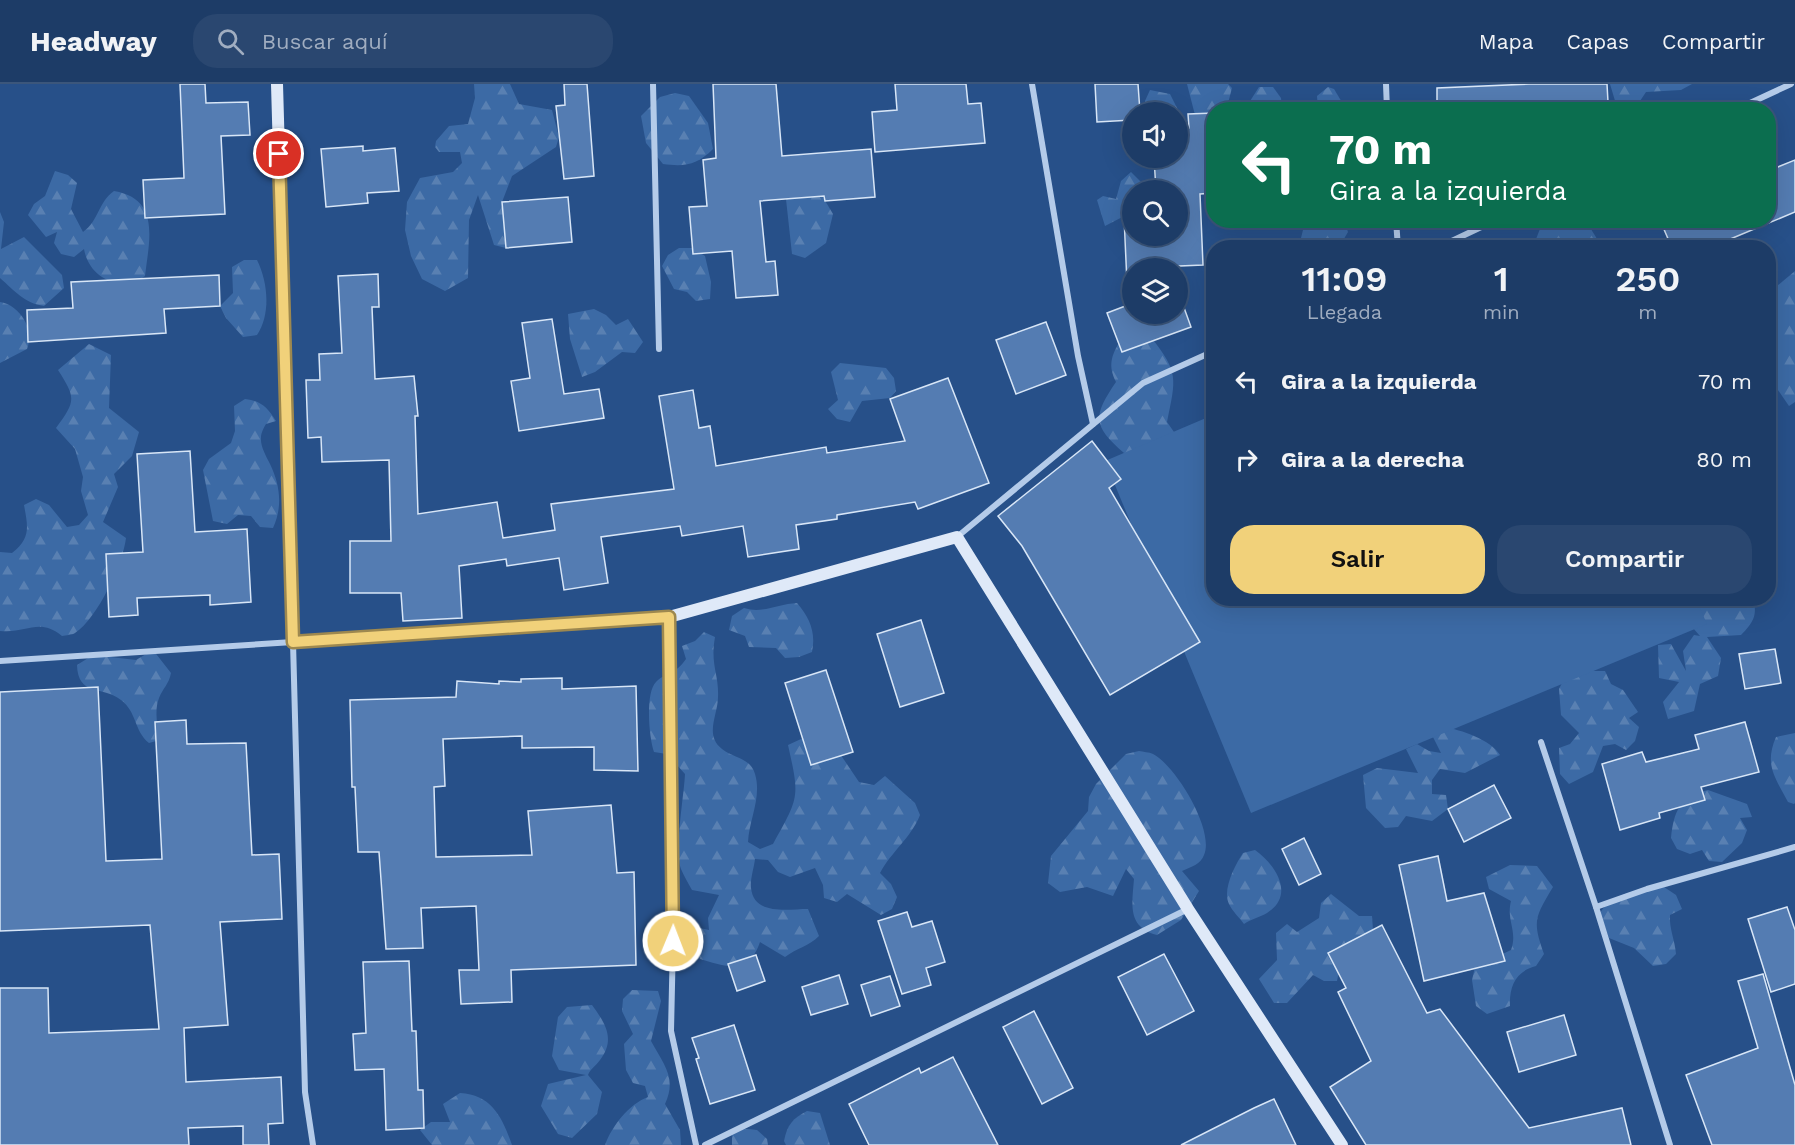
<!DOCTYPE html>
<html lang="es">
<meta charset="utf-8">
<style>
:root{--surface:#1d3c67;--page:#2a4770;--text:#f1f3f6;--muted:#a0adc0;--line:#3b567b;--accent:#f1d17a}
body{margin:0;font-family:"Work Sans",sans-serif;background:var(--page);color:var(--text);height:100vh;display:flex;flex-direction:column;font-size:22px;white-space:nowrap}
*{box-sizing:border-box;margin:0}
p{font-size:20px;color:var(--muted)}
.icon{flex:none;width:33px;height:33px;fill:none;stroke:currentColor;stroke-width:2;stroke-linecap:round;stroke-linejoin:round}
.map{position:relative;flex:1;overflow:hidden}
.side{position:absolute;left:1206px;top:156px;width:570px;height:366px;display:flex;flex-direction:column;background:var(--surface);border-radius:24px;box-shadow:0 6px 24px #0002,0 0 0 2px var(--line)}
.side>*{flex:none}
.top-card{position:absolute;left:1206px;top:18px;width:570px;height:126px;border-radius:24px;box-shadow:0 6px 24px #0002,0 0 0 2px var(--line);background:#0b6e4f;color:#fff;overflow:hidden}
.buttons{position:absolute;left:1122px;top:18px;display:grid;gap:12px}
.buttons a{display:grid;place-items:center;width:66px;height:66px;border-radius:50%;background:var(--surface);box-shadow:0 6px 24px #0002,0 0 0 2px var(--line);font-size:30px}
.pin{position:absolute;display:grid;place-items:center;width:51px;height:51px;color:#fff;margin:-26px;border:3px solid #fff;border-radius:50%;box-shadow:0 2px 6px #0007}
.me{position:absolute;width:66px;margin:-33px;rotate:1deg;stroke-linejoin:round;filter:drop-shadow(0 0 4px #0008)}
.turn{display:flex;align-items:center;gap:21px;height:126px;padding:0 24px;font-size:27px}
.turn .icon{width:78px;height:78px;stroke-width:2.5}
.turn b{display:block;font-size:42px;line-height:51px}
.eta{display:flex;justify-content:space-evenly;align-items:center;height:102px;text-align:center}
.eta b{font-size:36px;font-weight:600;line-height:42px}
.primary-button{display:flex;gap:12px;margin-top:auto;padding:12px 24px}
.primary-button a{flex:1;height:69px;border-radius:24px;background:var(--accent);color:#111;font-size:24px;font-weight:600;line-height:69px;text-align:center}
.primary-button a+a{background:var(--page);color:var(--text)}
ul{padding:0;list-style:none}
li{display:flex;align-items:center;gap:18px;height:78px;padding:0 24px}
li div{flex:1}
li b{display:block;font-size:22px}
li em{font-style:normal}
header{display:flex;align-items:center;gap:36px;box-sizing:border-box;height:84px;padding:0 30px;background:var(--surface);border-bottom:2px solid var(--line)}
header strong{font-size:28px}
nav{display:flex;gap:33px;margin-inline-start:auto;font-size:21px}
.search{width:420px;height:54px;background:var(--page);display:flex;align-items:center;gap:15px;box-sizing:border-box;padding:0 21px;border-radius:24px;color:var(--muted);font-size:22px}
.map>svg:first-child{display:block}
.forest{fill:url(#forest-firs)}
.pitch{fill:#3c6aa5}
.building{fill:#547cb2;stroke:#d8e6f7;stroke-width:1.5}
.lines{fill:none;stroke-linecap:round;stroke-linejoin:round}
.street{stroke:#b4cbe9;stroke-width:6}
.secondary{stroke:#dfe9f8;stroke-width:12}
.route-casing{stroke:#9d884f;stroke-width:15}
.route{stroke:#f1d17a;stroke-width:10}
</style>
<header>
<strong>Headway</strong>
<div class="search"><svg class="icon" aria-label="search" viewBox="0 0 24 24"><circle cx="10" cy="10" r="6"/><path d="M15 15l6 6"/></svg>Buscar aquí</div>
<nav><a>Mapa</a><a>Capas</a><a>Compartir</a></nav>
</header>
<div class="map">
<svg width="1795" height="1061" viewBox="0 0 1795 1061">
<defs>
<pattern id="forest-firs" width="22" height="20" patternUnits="userSpaceOnUse" patternTransform="scale(1.5)"><rect width="22" height="20" fill="#3c6aa5"/><path d="M5 1l3.5 6h-7zM16 11l3.5 6h-7z" fill="#5980b2"/></pattern>
</defs>
<rect width="100%" height="100%" fill="#275089"/>
<g class="forest">
<path d="M474,0H510L519,20L552,26L559,53L556,63L512,92L502,118L506,164L494,161L478,111L469,136L468,194L445,207L422,195L411,172L405,146L407,118L420,94L453,88L462,79L460,68H439L435,63L436,57L449,42L468,40L475,14Z"/>
<path d="M1187,0H1228L1232,4L1227,23L1214,26L1213,31H1195Z"/>
<path d="M1610,0H1692L1681,6L1646,8L1638,20H1616Z"/>
<path d="M1259,3H1273L1281,14L1282,25H1245Z"/>
<path d="M1328,3L1334,5L1346,25H1318L1317,12Z"/>
<path d="M1150,6L1170,10L1179,28H1148L1145,17Z"/>
<path d="M675,9L689,12L708,39L713,65C697,81 685,83 663,80L646,59L641,32L660,13Z"/>
<path d="M55,87L68,91L77,99L71,125L83,148C99,137 98,118 114,107C161,115 149,157 145,192C120,209 89,194 84,165L74,173L61,170L54,159L57,148L46,153L28,131L34,120L45,112Z"/>
<path d="M1131,88L1149,106H1132V128L1105,142L1097,116L1103,112L1116,115L1121,97Z"/>
<path d="M804,104L818,105L833,130L826,159L805,174L792,170L786,115Z"/>
<path d="M0,128L4,138L1,165L24,153L62,191L64,204L44,222C24,219 15,207 0,194Z"/>
<path d="M1299,137H1344L1348,148L1339,163H1289L1300,158L1303,146Z"/>
<path d="M1543,137H1586L1602,163H1533Z"/>
<path d="M679,164H693L705,172L711,198L710,215L696,217L687,208L674,205L662,182L668,171Z"/>
<path d="M244,176H257C268,198 271,230 257,251L243,253L226,234L220,222L233,209L232,183Z"/>
<path d="M1795,187V318L1789,322L1769,293V214L1777,202Z"/>
<path d="M0,218C20,221 35,246 27,265L0,279Z"/>
<path d="M594,225L606,231L616,241L628,235L643,258L635,269L622,268L595,288L582,293L570,255L568,230Z"/>
<path d="M1151,253C1179,289 1176,294 1167,338L1174,348L1179,370L1124,369C1092,341 1093,332 1116,298C1108,282 1111,272 1120,257Z"/>
<path d="M89,260L111,271L109,324L139,348L132,372L114,390L118,403L103,438L126,454C123,479 98,534 75,549C72,551 66,551 62,552C39,533 26,550 0,547V468L12,469C31,454 28,443 24,421L36,415L49,421L67,443L79,441L88,431L81,407L83,393L75,365L56,344C76,317 76,314 58,286Z"/>
<path d="M840,279L886,284L894,294L896,307L890,314L862,317L850,338L837,335L828,325L838,316L831,288Z"/>
<path d="M245,315C261,317 267,323 276,337L266,340C264,343 261,349 261,353C260,362 266,372 270,380C280,401 283,422 273,444L260,443L251,432L238,431L227,440L213,437L203,386L209,375L231,359L235,347L234,322Z"/>
<path d="M1687,515H1753C1758,531 1753,539 1741,551L1707,553L1721,574L1718,592L1700,600L1694,627L1668,635L1663,618L1679,598L1659,594L1658,561L1671,560L1686,587L1683,567L1694,551L1700,552L1693,544Z"/>
<path d="M797,519C810,534 816,549 812,568L799,573L785,574L776,564L749,563L745,552L729,546L732,532L744,524C762,530 778,520 797,519Z"/>
<path d="M704,548L715,553C710,581 719,590 718,613C718,631 704,651 722,665C733,674 751,674 755,690C762,713 749,736 748,758L760,765L773,760C799,713 800,714 788,661L801,655L828,652L859,698L874,701L885,692L915,719L920,731C911,754 891,768 880,789L891,800L897,813L892,825L881,831L847,810L837,818L824,814L823,801L815,784L790,793L778,788L768,776L755,775C754,784 750,795 751,804C754,832 788,825 808,825L819,852C809,862 797,864 785,873L760,858C749,891 726,883 700,875L692,856L681,844L695,843L709,846L708,834L719,811L692,806C688,799 684,792 681,785C674,767 684,712 685,690L667,670L654,668C649,654 645,609 656,598C666,588 675,591 686,575L682,562L695,557Z"/>
<path d="M153,566L171,589C169,600 163,604 159,614C153,629 160,643 156,657L149,659C134,647 137,628 121,616C102,601 78,613 77,581L93,571L136,576Z"/>
<path d="M1577,587H1605L1611,600L1623,606L1638,628L1629,634L1639,643L1635,657L1626,666L1615,660L1603,662L1593,688L1569,700L1560,690L1559,664L1570,660L1579,649L1561,631L1559,605L1565,593Z"/>
<path d="M1444,643C1461,646 1490,655 1500,671L1465,689L1440,685L1432,696V710L1446,711L1448,725L1432,737L1406,732L1398,743L1385,744L1366,724L1363,691L1377,684L1418,689L1406,665L1417,660L1429,667L1441,669L1430,647Z"/>
<path d="M1795,649V719L1794,720L1788,718C1775,693 1764,681 1776,653Z"/>
<path d="M1139,667C1143,668 1149,668 1153,670C1175,681 1215,746 1204,771C1201,780 1191,783 1182,787L1199,807L1181,836L1157,851C1127,843 1132,821 1134,795L1126,785L1113,812L1087,803L1060,808L1048,799L1051,772L1088,727L1089,713L1096,700L1126,670Z"/>
<path d="M1708,706L1747,720L1752,733L1740,734L1747,746L1742,759L1722,778L1709,777L1702,766L1690,770L1677,765L1671,754C1674,727 1679,714 1708,706Z"/>
<path d="M1255,766C1275,780 1296,811 1267,829C1260,833 1251,835 1244,840C1240,834 1232,827 1229,820C1222,806 1235,781 1243,769Z"/>
<path d="M1510,781L1537,782L1553,803C1535,833 1532,837 1544,870L1536,882C1516,887 1509,902 1510,922L1487,930L1476,922L1472,896L1475,883L1511,866C1518,847 1506,837 1511,817L1489,805L1486,793Z"/>
<path d="M1664,803L1676,811L1682,825L1670,831C1669,845 1675,856 1676,870L1666,880L1653,882L1634,864L1609,854L1600,829C1614,807 1640,806 1664,803Z"/>
<path d="M1331,810L1359,832H1372L1373,846L1342,871L1337,897H1324L1313,891L1287,919H1274L1259,895L1277,876L1276,849L1287,840L1297,848L1319,834L1321,819Z"/>
<path d="M632,906L658,907L661,917L651,957C664,981 677,994 665,1020L680,1046L681,1061H605C612,1042 629,1020 648,1013L645,1002L633,999L626,986L624,960L633,950L622,927L623,915Z"/>
<path d="M592,921C605,939 616,955 600,976C596,982 590,985 588,991L602,1008L597,1030L572,1054L558,1050L541,1022L548,1000L586,991L559,986L552,972L558,933L567,923Z"/>
<path d="M460,1009C492,1011 502,1033 512,1061H432L420,1046L431,1038H450L443,1020Z"/>
<path d="M807,1027L820,1029L830,1061H786L784,1057C787,1041 793,1034 807,1027Z"/>
<path d="M744,1045L757,1046L767,1055L768,1061H732V1051Z"/>
</g>
<path class="pitch" d="M1213,331L1214,514L1696,515L1707,540L1251,729L1105,377Z"/>
<g class="building">
<path d="M180,0H205L206,19L248,18L250,51L221,52L225,130L145,134L143,96L184,94Z"/>
<path d="M564,0H587L594,92L564,95L556,22L565,21Z"/>
<path d="M713,0H776L782,72L871,65L875,113L825,117L824,112L760,117L766,178L775,177L778,211L736,214L732,167L693,170L689,123L707,122L703,76L716,74Z"/>
<path d="M895,0H966L968,20L981,19L985,59L875,68L872,28L897,26Z"/>
<path d="M1095,0H1138L1140,28H1132V36L1097,38Z"/>
<path d="M1529,0H1607L1608,18L1533,26H1437V4Z"/>
<path d="M1214,29V109L1200,110L1203,181L1132,184V230H1178V207L1191,243L1122,268L1107,229L1128,221L1124,133L1132,132V152H1178V106H1156L1154,74H1178V44H1189L1188,30Z"/>
<path d="M363,62V67L395,64L399,107L367,109L368,119L326,123L321,65Z"/>
<path d="M1795,76V128L1728,156L1731,164H1672L1660,136H1768V87Z"/>
<path d="M568,113L572,158L506,164L502,118Z"/>
<path d="M378,190L379,223H372L375,295L414,292L418,332H415L418,430L497,418L503,454L555,446L551,420L674,405L659,312L693,306L699,344L710,342L716,382L826,363L827,369L905,357L890,315L948,294L989,399L918,425L915,418L837,431V435L796,441L799,465L748,473L743,442L682,452L680,442L601,453L608,499L564,506L559,474L507,482L506,475L459,482L462,534L403,537L401,509H350V457H391L389,376L322,378L321,353L308,354L306,296H320L319,270L342,269L338,192Z"/>
<path d="M219,191L220,222L164,225L166,249L28,258L27,226L73,224L71,198Z"/>
<path d="M552,235L564,310L599,305L604,334L519,347L511,297L530,294L522,239Z"/>
<path d="M1046,238L1066,291L1016,310L996,256Z"/>
<path d="M1092,357L1121,395L1109,404L1200,558L1110,611L1022,462L998,432Z"/>
<path d="M190,367L195,448L247,445L251,518L210,521V511L137,514L138,531L109,533L106,470L143,468L137,370Z"/>
<path d="M921,536L944,609L900,623L877,550Z"/>
<path d="M1775,565L1781,599L1745,605L1739,570Z"/>
<path d="M826,586L853,668L811,681L785,599Z"/>
<path d="M562,594V605L636,602L638,687L594,686V663L522,664V652L443,655L445,702L434,703L436,773L532,771L528,727L611,721L617,789L634,788L636,881L511,886L512,918L461,920L459,886H479L476,822L421,824L423,864L386,865L379,768H358L355,703H352L350,616L456,613L457,597L499,600V597L521,598V595Z"/>
<path d="M98,603L106,777L162,775L155,638L186,636L187,660L246,659L252,771L279,770L282,835L220,838L228,941L184,944L186,998L281,993L283,1039L268,1040L269,1061H243V1042L188,1044L189,1061H0V904H48L49,949L159,945L150,841L0,847V608Z"/>
<path d="M1745,638L1759,688L1701,703L1705,716L1659,729L1660,734L1620,746L1602,680L1642,668L1646,678L1699,665L1695,651Z"/>
<path d="M1494,701L1511,734L1464,758L1448,725Z"/>
<path d="M1304,754L1321,790L1299,801L1282,765Z"/>
<path d="M1438,772L1447,817L1484,809L1505,877L1424,897L1399,781Z"/>
<path d="M1787,823L1795,846V900L1771,908L1748,835Z"/>
<path d="M907,828L912,843L932,837L945,878L926,884L931,901L902,910L878,837Z"/>
<path d="M1382,841L1427,929L1440,925L1529,1044L1622,1024L1631,1061H1366L1330,1003L1371,977L1338,908L1346,904L1328,869Z"/>
<path d="M1164,870L1194,927L1147,951L1118,893Z"/>
<path d="M756,871L765,897L737,907L728,880Z"/>
<path d="M409,877L412,947H416L418,1006H423L424,1044L386,1046L384,985L355,986L353,950L366,949L363,878Z"/>
<path d="M1763,890L1795,1001V1061H1712L1686,991L1758,964L1738,897Z"/>
<path d="M839,891L848,920L811,931L802,903Z"/>
<path d="M890,892L900,922L871,932L861,901Z"/>
<path d="M1034,927L1073,1004L1042,1020L1003,943Z"/>
<path d="M1564,931L1576,971L1519,988L1507,948Z"/>
<path d="M734,941L755,1006L710,1020L696,975L699,974L692,954Z"/>
<path d="M953,973L998,1061H869L849,1020L919,984L921,989Z"/>
<path d="M1274,1015L1296,1061H1181L1254,1024Z"/>
</g>
<g class="lines">
<g class="street">
<path d="M653,0L659,265"/>
<path d="M1032,0L1078,272L1093,340"/>
<path d="M1386,0L1387,26"/>
<path d="M1735,26L1791,0"/>
<path d="M1396,136L1398,164"/>
<path d="M1437,164L1496,136"/>
<path d="M957,453L1143,299L1214,267"/>
<path d="M669,533L674,812L671,947L696,1061"/>
<path d="M0,577L293,558L305,1008L313,1061"/>
<path d="M1541,658L1596,823L1670,1061"/>
<path d="M1596,823L1647,805L1795,763"/>
<path d="M705,1061L1188,825"/>
</g>
<path class="secondary" d="M277,0L293,558L669,533L957,453L1188,825L1342,1061"/>
</g>
<g class="lines">
<g class="route-casing">
<path id="route" d="M279,70L293,558L669,533L673,857"/>
</g>
<use href="#route" class="route"/>
</g>
</svg>
<div class="buttons">
<a><svg class="icon" aria-label="sound" viewBox="0 0 24 24"><path d="M4 9h4l5-4v14l-5-4H4zM17 9q2 3 0 6"/></svg></a>
<a><svg class="icon" aria-label="search" viewBox="0 0 24 24"><circle cx="10" cy="10" r="6"/><path d="M15 15l6 6"/></svg></a>
<a><svg class="icon" aria-label="layers" viewBox="0 0 24 24"><path d="M12 4l9 5-9 5-9-5zM3 14l9 5 9-5"/></svg></a>
</div>
<div class="pin" style="left:279px;top:70px;background:#d93025"><svg class="icon" aria-label="arrive" viewBox="0 0 24 24"><path d="M6 21V4h12l-3 4 3 4H6"/></svg></div>
<svg class="me" style="left:673px;top:857px" viewBox="-20 -20 40 40"><circle r="17" fill="#f1d17a" stroke="#fff" stroke-width="3"/><path d="M0-11L8 9 0 5-8 9z" fill="#fff"/></svg>
<div class="top-card">
<div class="turn"><svg class="icon" aria-label="left" viewBox="0 0 24 24"><path d="M17 20v-9H6M10 6l-5 5 5 5"/></svg><div><b>70 m</b>Gira a la izquierda</div></div>
</div>
<section class="side">
<div class="eta">
<div><b>11:09</b><p>Llegada</p></div>
<div><b>1</b><p>min</p></div>
<div><b>250</b><p>m</p></div>
</div>
<ul>
<li><svg class="icon" aria-label="left" viewBox="0 0 24 24"><path d="M17 20v-9H6M10 6l-5 5 5 5"/></svg><div><b>Gira a la izquierda</b></div><em>70 m</em></li>
<li><svg class="icon" aria-label="right" viewBox="0 0 24 24"><path d="M7 20v-9h11M14 6l5 5-5 5"/></svg><div><b>Gira a la derecha</b></div><em>80 m</em></li>
</ul>
<div class="primary-button"><a>Salir</a><a>Compartir</a></div>
</section>
</div>
